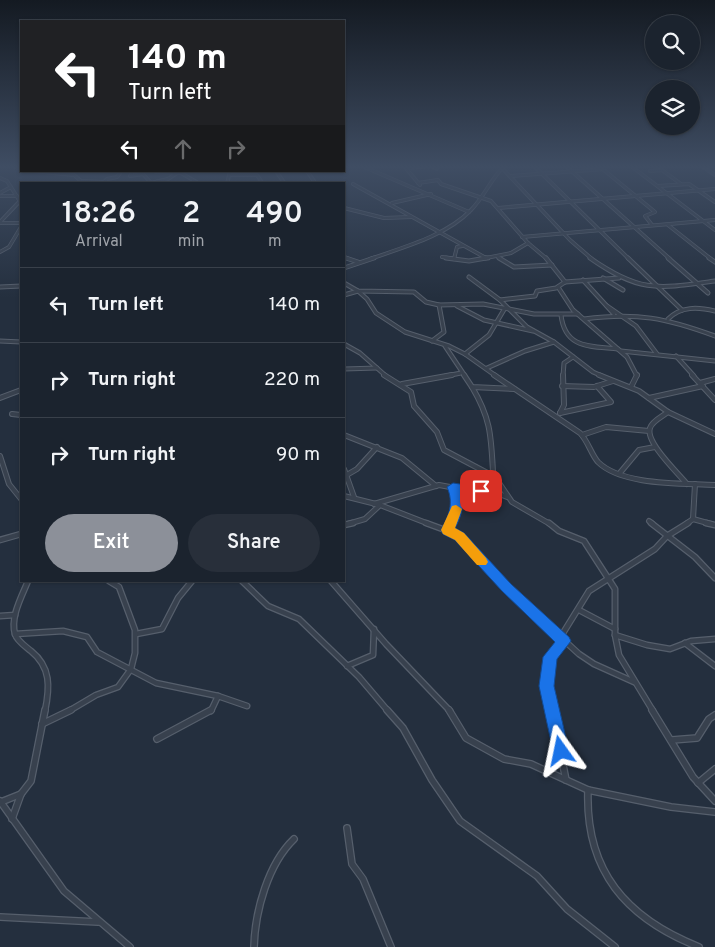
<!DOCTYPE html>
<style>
:root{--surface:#1b232e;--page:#282f3a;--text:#f1f3f6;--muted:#a0a4aa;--line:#39404a;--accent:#8c9099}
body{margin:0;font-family:Overpass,sans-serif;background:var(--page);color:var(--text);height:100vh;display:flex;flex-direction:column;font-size:19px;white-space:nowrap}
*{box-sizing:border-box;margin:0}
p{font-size:16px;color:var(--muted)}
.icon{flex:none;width:28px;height:28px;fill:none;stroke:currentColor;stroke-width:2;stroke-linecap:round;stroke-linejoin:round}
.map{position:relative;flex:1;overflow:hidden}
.details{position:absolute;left:20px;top:182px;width:325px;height:400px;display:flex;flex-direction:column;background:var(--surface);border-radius:0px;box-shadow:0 1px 4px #0004,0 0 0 1px var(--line)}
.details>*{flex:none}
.guide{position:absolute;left:20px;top:20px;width:325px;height:152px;border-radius:0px;box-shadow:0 1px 4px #0004,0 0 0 1px var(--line);background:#202124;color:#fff;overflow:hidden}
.buttons{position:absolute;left:645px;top:15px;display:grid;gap:10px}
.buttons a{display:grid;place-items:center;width:55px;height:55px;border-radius:50%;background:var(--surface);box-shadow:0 1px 4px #0004,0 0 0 1px var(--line);font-size:25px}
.pin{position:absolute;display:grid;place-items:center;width:42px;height:42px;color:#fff;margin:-21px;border-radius:10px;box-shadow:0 2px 8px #0006}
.me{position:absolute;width:55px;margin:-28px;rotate:348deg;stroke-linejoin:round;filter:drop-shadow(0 0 4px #0008)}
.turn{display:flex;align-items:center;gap:18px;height:105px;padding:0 25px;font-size:22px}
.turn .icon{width:65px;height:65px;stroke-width:2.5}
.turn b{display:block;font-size:35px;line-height:42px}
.lanes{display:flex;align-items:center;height:48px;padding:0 25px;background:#0003;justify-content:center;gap:25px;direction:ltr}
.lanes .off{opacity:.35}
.eta{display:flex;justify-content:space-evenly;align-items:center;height:85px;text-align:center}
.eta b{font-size:30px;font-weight:600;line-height:35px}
.primary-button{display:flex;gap:10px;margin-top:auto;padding:10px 25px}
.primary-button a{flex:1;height:58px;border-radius:30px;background:var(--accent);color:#fff;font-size:20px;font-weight:600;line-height:58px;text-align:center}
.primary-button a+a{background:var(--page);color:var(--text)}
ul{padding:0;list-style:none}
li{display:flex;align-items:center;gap:15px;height:75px;padding:0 25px;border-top:1px solid var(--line)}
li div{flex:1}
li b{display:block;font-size:19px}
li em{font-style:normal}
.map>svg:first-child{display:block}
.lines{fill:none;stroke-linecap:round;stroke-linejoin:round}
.minor-far4-casing{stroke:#565f6c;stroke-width:4}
.minor-far3-casing{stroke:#565f6c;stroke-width:5}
.minor-far2-casing{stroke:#565f6c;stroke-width:6}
.minor-far1-casing{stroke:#565f6c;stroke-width:7}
.minor-casing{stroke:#565f6c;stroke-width:8}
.secondary-casing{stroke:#565f6c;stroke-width:4.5}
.minor-far4{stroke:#38414e;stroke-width:2.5}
.minor-far3{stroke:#38414e;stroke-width:3}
.minor-far2{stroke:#38414e;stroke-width:4}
.minor-far1{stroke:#38414e;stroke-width:4.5}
.minor{stroke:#38414e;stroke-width:5.5}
.secondary{stroke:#465061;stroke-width:3}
.route{fill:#1a73e8;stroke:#114b97}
.slow{fill:#f59e0b}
</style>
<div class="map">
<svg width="715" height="947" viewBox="0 0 715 947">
<rect width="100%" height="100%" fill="#242f3e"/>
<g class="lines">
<g class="minor-far4-casing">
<g id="minor-far4">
<path d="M13,166L21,169"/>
<path d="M362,166L469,212"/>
<path d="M404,166L420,185"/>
<path d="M472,166H479"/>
<path d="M490,166H496"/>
<path d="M534,166L629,259"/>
<path d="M566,166L670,259"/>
<path d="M599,166L655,212L645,216L652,225"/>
<path d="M631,166L715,230"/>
<path d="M406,168L432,166L437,169"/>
<path d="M502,168L570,240L592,259"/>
<path d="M33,171L74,175L81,181L104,182"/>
<path d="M133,171L130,176L143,174L152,184"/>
<path d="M276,171L285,184"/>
<path d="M307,171L316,184"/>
<path d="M650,171L662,170L681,184"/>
<path d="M156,172L181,173L200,184"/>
<path d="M229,175H257L263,184"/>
<path d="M511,176L604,169"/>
<path d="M0,178L7,181L21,203"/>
<path d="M103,183L107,179L117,177L120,173"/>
<path d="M418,183L438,180L441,184L491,201L528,243L547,259"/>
<path d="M146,184L168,179L177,173"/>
<path d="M227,184L230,171"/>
<path d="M353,184L486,258L511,253L528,243"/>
<path d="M658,186L689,184L715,202"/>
<path d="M0,193L11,187"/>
<path d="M0,196H17"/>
<path d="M392,203L431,194"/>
<path d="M344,208L384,218L411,217"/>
<path d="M498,208L715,189"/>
<path d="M0,222L19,202"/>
<path d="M0,223H21"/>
<path d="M668,225L711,259"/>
<path d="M522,237L715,220"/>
<path d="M0,252L9,247L21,227"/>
<path d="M344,257L349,259"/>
<path d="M442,257L455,259"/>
<path d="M498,257L501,259"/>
<path d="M370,259C404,247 446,236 471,210C484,197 491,179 504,166"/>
<path d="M454,259L457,247L462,246"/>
<path d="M481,259L486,258"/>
</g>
</g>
<g class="minor-far3-casing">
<g id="minor-far3">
<path d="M346,258L358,262"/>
<path d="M446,258L469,261L486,258"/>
<path d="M485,258H488"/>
<path d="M499,258L514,267L552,265"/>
<path d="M546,258L565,282"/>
<path d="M590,258C640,293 657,289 715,281"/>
<path d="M628,258L682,310"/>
<path d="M668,258L708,293"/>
<path d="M709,258L715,262"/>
<path d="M344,268L374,258"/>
<path d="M469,277L500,300L527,327L554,342L593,372L602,376"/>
<path d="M603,278L623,290"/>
<path d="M583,280L614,314"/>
<path d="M344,283L358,291L414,292L426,302L439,305L483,304L534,314H578"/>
<path d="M0,287L21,286"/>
<path d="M558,287L573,310L627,357L637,376"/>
<path d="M344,295L358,291L367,299L376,313L405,332L449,346L465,354L496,376"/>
<path d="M500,300L535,296L537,291L556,288L565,282L619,278"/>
<path d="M457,306L484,320L533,331"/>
<path d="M607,306L636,326L657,354"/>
<path d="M561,315C565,349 590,346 618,349"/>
<path d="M584,319C637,312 666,318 715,336"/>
<path d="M668,319C681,306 698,307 715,311"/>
<path d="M0,341L21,342"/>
<path d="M432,341L444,332L439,305"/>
<path d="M344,344L360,353L386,376"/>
<path d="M445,346L465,376"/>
<path d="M621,351L715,361"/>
<path d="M465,354L489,335L505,308"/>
<path d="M676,356L694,376"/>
<path d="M487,368L525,351L554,342"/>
<path d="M344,369L377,368"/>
<path d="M446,376L461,373"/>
<path d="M563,376L564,363L573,357"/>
</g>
</g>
<g class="minor-far2-casing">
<g id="minor-far2">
<path d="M384,375L411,392L414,406L437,432L444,450L495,477L512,502L550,524"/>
<path d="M464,375L472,387L514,389"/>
<path d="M494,375L580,433C588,441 591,454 598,462C622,486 684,483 715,485"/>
<path d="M599,375L639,391L668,412L715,434"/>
<path d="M692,375L715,400"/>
<path d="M700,383L715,379"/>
<path d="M402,384L452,375"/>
<path d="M562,386L594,387L613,381"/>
<path d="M472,387C491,419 491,436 493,472L491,475"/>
<path d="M631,387L637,375"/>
<path d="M0,398L21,390"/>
<path d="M649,398L703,386"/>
<path d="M668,412C663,416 652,421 650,428C645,442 678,473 687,484"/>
<path d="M560,413L611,402L597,386"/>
<path d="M560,413L564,405L563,375"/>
<path d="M12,414L21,415"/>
<path d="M344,435L402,458L436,486"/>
<path d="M582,435L606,427L649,431"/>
<path d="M0,456L9,484L21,499"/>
<path d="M344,469L354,497"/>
<path d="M619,474L639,450L655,447"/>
<path d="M345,476L357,469L377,447"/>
<path d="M344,496L380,505L429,524"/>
<path d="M374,504L439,485L472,491H492L507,497"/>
<path d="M693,519L695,484"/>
<path d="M649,521L653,524"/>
<path d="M348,524L365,519L380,505"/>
<path d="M451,524L457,504L453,487"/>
<path d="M686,524L693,519L711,524"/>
</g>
</g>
<g class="minor-far1-casing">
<g id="minor-far1">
<path d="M426,523L456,534L506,587L579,654L594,664L634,682"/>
<path d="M549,523L559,531L584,541L615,589V635L619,655L653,711"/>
<path d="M651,523L695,557L715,578"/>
<path d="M706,523L715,525"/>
<path d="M344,525L353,523"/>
<path d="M447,530L451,523"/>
<path d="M0,540L21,534"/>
<path d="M28,581C22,596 10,617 15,634C17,641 25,646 31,651C51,667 50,687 45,711"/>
<path d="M242,581L268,606L299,619L359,677L388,711"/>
<path d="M331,581L386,644L450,711"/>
<path d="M579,610L615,629"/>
<path d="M0,616L15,615"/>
<path d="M15,634L63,631L87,637L97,652L156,683L218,696L247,706"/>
<path d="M136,634L162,629L178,598L192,581"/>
<path d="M615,635L647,645L670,649L691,641L715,639"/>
<path d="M560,638L589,591L655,549L667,536L688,523"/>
<path d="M685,643L715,666"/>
<path d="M347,666L373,655L374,629"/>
<path d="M69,711L96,695L118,687L131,669L135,653V630L119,587L109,581"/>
<path d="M211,711L218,696"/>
<path d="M552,711L547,690L550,657L564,641"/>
</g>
</g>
<g class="minor-casing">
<g id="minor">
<path d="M387,710L403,728L432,780L460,821L537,876L567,909L615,947"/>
<path d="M449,710L466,738L504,759L531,764L588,790L671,807L715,812"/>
<path d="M552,710L566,780"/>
<path d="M652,710L693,777L715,801"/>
<path d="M42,724L71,710"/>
<path d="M157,739L211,710"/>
<path d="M672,740L697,738L709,719L715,715"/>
<path d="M698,783L715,769"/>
<path d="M588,790C585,871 626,918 699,947"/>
<path d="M0,801L64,891L130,947"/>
<path d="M1,802L21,794"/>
<path d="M12,819L21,794L31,781L45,710"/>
<path d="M347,828L352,864L363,879L391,947"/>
<path d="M0,917L98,922"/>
<path d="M254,947C255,911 268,864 294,839"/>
</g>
</g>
<g class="secondary-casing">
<path id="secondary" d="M702,166L715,175"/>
</g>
<use href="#minor-far4" class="minor-far4"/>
<use href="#minor-far3" class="minor-far3"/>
<use href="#minor-far2" class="minor-far2"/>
<use href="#minor-far1" class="minor-far1"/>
<use href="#minor" class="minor"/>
<use href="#secondary" class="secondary"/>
</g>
<linearGradient id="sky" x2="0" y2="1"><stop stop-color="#141a22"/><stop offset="0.56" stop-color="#3f4d63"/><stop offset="1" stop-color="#3f4d63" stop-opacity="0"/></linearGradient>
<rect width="715" height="298" fill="url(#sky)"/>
<path class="route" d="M453,483L481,487L487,491L481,496L461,493C466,503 460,519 455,528L464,533L511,584L569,637L571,641L557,659L554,686L569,751L567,756L561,759L555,756L553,751L539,686L543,657L555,642L502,591L455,540L443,534L441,530C449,516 454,503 447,487Z"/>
<path class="slow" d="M456,505L462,509L455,528L464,533L486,558L488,562L486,565H477L455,540L443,534L441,530L452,506Z"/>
</svg>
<div class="buttons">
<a><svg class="icon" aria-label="search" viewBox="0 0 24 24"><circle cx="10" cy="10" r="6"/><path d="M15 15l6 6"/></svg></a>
<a><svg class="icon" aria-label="layers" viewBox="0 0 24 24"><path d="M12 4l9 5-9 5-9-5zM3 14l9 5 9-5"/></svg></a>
</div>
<div class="pin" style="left:481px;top:491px;background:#d93025"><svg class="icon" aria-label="arrive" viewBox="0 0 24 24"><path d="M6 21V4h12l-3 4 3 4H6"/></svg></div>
<svg class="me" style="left:561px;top:751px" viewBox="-20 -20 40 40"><path d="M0-17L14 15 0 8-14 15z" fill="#1a73e8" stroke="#fff" stroke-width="4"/></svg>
<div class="guide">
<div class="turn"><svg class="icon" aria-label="left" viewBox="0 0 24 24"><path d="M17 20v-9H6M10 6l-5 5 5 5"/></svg><div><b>140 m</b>Turn left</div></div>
<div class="lanes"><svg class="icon" aria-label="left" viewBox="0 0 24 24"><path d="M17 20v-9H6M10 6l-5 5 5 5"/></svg><svg class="icon off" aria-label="ahead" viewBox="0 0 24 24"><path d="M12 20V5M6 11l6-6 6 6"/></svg><svg class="icon off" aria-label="right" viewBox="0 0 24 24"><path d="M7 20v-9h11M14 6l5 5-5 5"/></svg></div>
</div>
<section class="details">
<div class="eta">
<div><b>18:26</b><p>Arrival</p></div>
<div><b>2</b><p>min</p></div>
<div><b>490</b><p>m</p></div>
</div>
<ul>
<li><svg class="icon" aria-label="left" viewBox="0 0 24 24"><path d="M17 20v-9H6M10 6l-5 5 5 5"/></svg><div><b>Turn left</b></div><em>140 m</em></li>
<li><svg class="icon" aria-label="right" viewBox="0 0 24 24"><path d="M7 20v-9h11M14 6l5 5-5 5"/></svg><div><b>Turn right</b></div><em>220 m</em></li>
<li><svg class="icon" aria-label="right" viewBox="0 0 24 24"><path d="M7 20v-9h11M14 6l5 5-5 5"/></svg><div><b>Turn right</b></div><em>90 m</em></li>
</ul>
<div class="primary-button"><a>Exit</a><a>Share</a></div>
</section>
</div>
